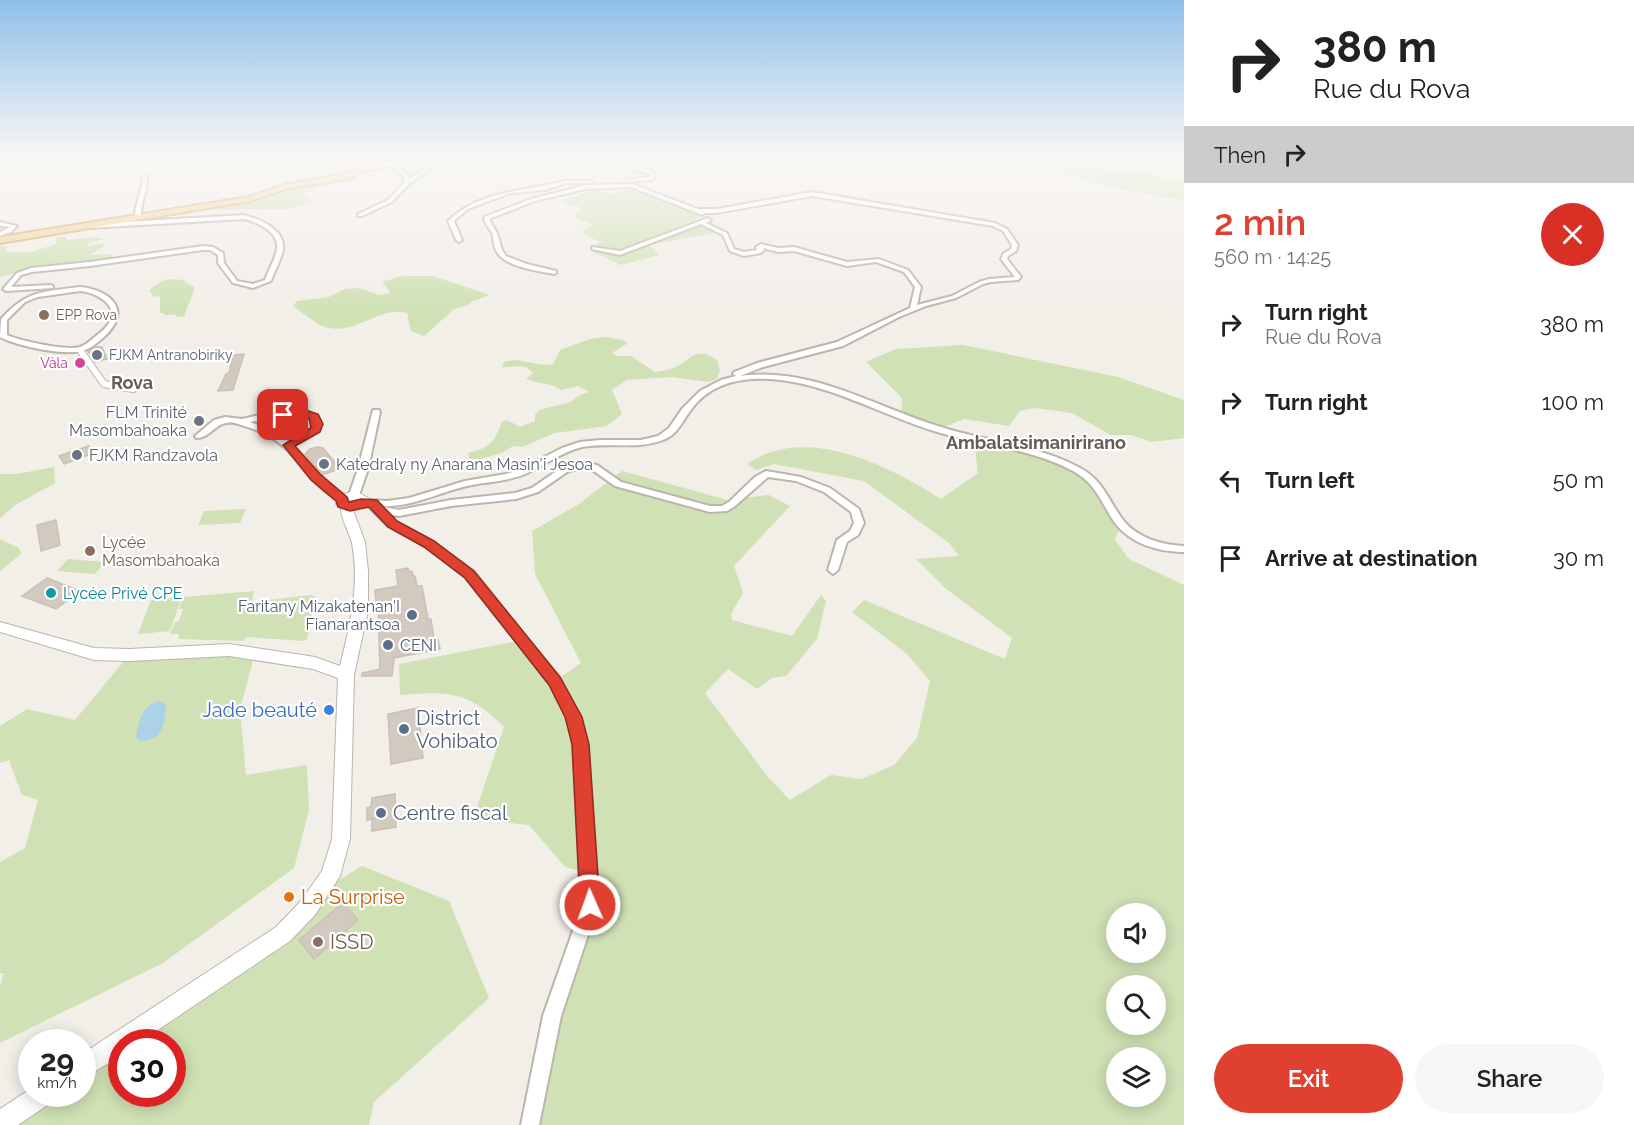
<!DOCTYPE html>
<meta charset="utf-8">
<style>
:root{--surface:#fff;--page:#f6f6f6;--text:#222;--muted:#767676;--accent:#e04030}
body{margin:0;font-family:Raleway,sans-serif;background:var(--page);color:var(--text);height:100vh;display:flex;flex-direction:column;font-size:22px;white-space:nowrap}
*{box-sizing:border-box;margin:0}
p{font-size:20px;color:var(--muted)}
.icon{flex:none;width:33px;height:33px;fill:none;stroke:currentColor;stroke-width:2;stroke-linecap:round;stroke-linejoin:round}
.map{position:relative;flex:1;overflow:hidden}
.drawer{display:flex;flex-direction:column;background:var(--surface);width:450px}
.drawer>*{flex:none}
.guide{background:#fff;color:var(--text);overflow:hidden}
.tools{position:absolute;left:1106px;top:903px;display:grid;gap:12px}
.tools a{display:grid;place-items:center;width:60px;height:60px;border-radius:50%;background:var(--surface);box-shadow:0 3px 15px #0003;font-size:30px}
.speed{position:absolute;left:18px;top:1029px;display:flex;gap:12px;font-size:30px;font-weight:700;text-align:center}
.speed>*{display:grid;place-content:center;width:78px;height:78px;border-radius:50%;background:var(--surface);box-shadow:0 3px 15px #0003;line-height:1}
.speed small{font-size:15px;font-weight:400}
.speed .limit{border:9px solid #d22;background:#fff;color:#111}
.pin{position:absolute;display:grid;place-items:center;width:51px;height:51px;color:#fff;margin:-26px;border-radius:12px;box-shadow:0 3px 9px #0006}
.me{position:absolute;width:66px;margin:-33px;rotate:358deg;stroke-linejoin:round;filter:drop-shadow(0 0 4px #0008)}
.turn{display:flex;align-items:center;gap:21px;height:126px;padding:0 30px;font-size:27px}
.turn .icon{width:78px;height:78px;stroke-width:2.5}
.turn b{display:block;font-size:42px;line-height:51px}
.then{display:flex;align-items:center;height:57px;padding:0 30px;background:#0003;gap:12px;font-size:22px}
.round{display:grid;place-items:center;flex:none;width:63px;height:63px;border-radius:32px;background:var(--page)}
.headline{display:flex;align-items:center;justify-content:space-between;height:102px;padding:0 30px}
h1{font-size:36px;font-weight:600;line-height:45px;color:var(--accent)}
.primary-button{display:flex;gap:12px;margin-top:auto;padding:12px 30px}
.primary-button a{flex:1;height:69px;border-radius:36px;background:var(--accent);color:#fff;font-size:24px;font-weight:600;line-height:69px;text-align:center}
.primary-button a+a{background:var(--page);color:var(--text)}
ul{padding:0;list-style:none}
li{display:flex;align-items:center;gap:18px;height:78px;padding:0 30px}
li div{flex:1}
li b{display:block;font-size:22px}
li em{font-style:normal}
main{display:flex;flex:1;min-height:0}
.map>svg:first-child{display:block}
.commercial{fill:#f1e4d5}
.green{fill:#d0e1b5;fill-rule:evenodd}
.water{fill:#abd2e7}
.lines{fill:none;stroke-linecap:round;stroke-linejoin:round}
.river{fill:#abd2e7;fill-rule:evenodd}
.building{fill:#d2c9bf;stroke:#ccc0b3;stroke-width:1.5}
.pedestrian-casing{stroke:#bcb5ab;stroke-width:8}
.minor-casing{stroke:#bcb5ab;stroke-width:4}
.tertiary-casing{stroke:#bcb5ab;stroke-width:2}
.primary-casing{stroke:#d5b172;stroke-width:4}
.pedestrian{stroke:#fff;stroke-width:6}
.minor{fill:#fff;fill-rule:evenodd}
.tertiary{fill:#fff;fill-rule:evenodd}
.primary{fill:#f2d6a0;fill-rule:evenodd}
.route{fill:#e04030;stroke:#922a1f;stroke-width:1.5}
.education-dot{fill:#8d6e63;stroke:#fff;stroke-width:2}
.worship-dot{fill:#6b7280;stroke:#fff;stroke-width:2}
.hotel-dot{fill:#d1479c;stroke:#fff;stroke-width:2}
.culture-dot{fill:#0f9aa8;stroke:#fff;stroke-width:2}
.service-dot{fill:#5c6f8a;stroke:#fff;stroke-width:2}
.shop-dot{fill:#3f7fe0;stroke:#fff;stroke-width:2}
.food-dot{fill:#e8710a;stroke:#fff;stroke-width:2}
.labels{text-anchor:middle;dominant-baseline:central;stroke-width:4.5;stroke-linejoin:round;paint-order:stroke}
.far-education-label{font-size:14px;fill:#785e54;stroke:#fff;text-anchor:start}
.far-worship-label{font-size:14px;fill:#5b616d;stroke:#fff;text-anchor:start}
.far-hotel-label{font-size:14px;fill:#b23c85;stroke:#fff;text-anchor:end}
.worship-label{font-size:16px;fill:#5b616d;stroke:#fff;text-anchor:start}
.education-label{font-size:16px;fill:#785e54;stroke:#fff;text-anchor:start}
.culture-label{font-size:16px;fill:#0d838f;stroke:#fff;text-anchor:start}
.service-label{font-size:16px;fill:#4e5e75;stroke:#fff;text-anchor:end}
.far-district-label{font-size:18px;font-weight:bold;fill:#665b50;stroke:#fff}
.neighbourhood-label{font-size:18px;font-weight:bold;fill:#665b50;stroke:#fff}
.near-shop-label{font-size:20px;fill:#366cbe;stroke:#fff;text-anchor:end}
.near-service-label{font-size:20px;fill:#4e5e75;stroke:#fff;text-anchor:start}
.near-food-label{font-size:20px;fill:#c56008;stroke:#fff;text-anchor:start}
.near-education-label{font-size:20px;fill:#785e54;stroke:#fff;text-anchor:start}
</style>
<main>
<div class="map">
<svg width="1184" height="1125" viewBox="0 0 1184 1125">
<rect width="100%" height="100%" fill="#f2eee8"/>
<path class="commercial" d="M294,416H307L315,421L313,428L288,441L255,425L268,417Z"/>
<g class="green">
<path d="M976,155H1036L1057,159L1066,155L1093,164L1092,166L1119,172L1146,171L1184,184V201C1159,196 1067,182 1056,165Z"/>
<path d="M328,181L307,192L304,196L313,201L290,209L217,210L218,205L245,201L281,188Z"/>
<path d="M594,190L611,194L629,190L647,192L697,215L699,218L676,228V231L702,223L719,232L649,245L659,255L621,265L591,251L600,242L585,235L583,231L593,224L574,218L581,208L575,205L567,206L565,205L568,203L562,200Z"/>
<path d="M64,236L68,240L92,237L104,239L86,244L89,246L105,243L102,248L89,255L113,254L111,259L37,267L0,277V245L8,247L5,252H32L56,244V238Z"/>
<path d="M402,276H433L490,295L471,302L468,305L454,309L424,336L411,331L407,313C378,305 357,336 325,327C315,324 303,312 293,306L297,301L329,297L345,289L360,288L378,295L391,293L382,282Z"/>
<path d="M171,279L183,280L195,288L184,316L177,317L175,314L166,315L160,312V296L154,297L149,290L162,281Z"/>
<path d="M605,337L622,340L628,343L612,353L618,356H631L655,372C661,371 668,370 674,368C692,360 695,345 717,360L720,371L717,379L708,382L672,377L627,380L612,390L622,414L607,426L555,433L522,447L513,446L502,453L477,460L469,459L468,453C491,447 493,444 502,422L507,420L520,427L535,421V415L539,410L571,402L578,396L589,392L578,386L561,390C549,382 538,384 526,379L533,373C524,362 514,368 502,367L504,362C522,356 535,368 553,364L560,350L590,339Z"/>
<path d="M963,345L1118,377L1184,400V438L1151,442L1131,435H1111L1072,413L1035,408L1020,411L1009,426L964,419L939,429L901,416L902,398L866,362L896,349Z"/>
<path d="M974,437L1054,459L1095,483L1121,524L1115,540L1129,559L1184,585V1125H530L581,936L590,873L565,867L529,825L473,819L504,727C469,691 448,691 400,695L399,664L523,640L555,681L581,663L535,574L532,531L579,504L622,471L728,500L769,495L790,506L734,566L743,593L731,614L732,620L792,636L821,595L826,601L817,639L786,676L772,678L757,689L728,669L705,693L768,777L790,800L831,775L862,779L894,765L917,738L930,681L907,654L852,612L864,600L1005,659L1012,638L945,588L916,559L959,556L950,544L864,481L774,464L756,470L747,464C806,423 889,466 941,499L978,473ZM1116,914H1155V952H1116ZM1116,986H1155V1024H1116ZM1116,1058H1155V1096H1116Z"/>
<path d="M54,467L55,483L15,505L0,518V474H17Z"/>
<path d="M246,509L240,523L198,525L204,511Z"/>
<path d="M0,539L19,548L21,554L0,571Z"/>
<path d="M68,559L105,562L95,574L57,571Z"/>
<path d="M254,591L252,602L311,595L316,597L307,639L303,641L245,637L244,641L178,639L179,634H170L175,622L179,621L183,609H179L183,597Z"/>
<path d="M182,597L170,631L138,634L151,600Z"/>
<path d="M255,653L240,710L246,775L307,765L309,810L294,868L163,963L0,1043V985L4,973H0V862L25,848L38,800L22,795L9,760L0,763V726L27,709L75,720L129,655Z"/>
<path d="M362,866L449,901L489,998L374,1102L369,1125H16L62,1094H82L83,1080L121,1053L122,1094H172V1042H137L288,942L334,883Z"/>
</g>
<path class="water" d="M159,701L166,704C165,722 163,742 139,741L136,737C140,719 140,707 159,701Z"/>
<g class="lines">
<g class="river">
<path d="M1069,155L1123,161L1129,155H1144L1125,165L1098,164Z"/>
<path d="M1160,155L1184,156V160Z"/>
</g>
</g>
<g class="building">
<path d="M96,347H102L107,359L95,362L88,351Z"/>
<path d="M244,354L233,390L218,391L226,374L229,373L233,355Z"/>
<path d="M89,446L94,453L64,464L59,456Z"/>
<path d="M318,447L323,448L340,469L322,475L320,473L305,454L310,449Z"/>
<path d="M56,520L60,545L41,551L37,525Z"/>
<path d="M408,568L409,572L412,571L413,576H415L417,586H422L428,619H431L434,640L438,639L440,649L394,658L392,676H362V673L380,669L378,603H376L375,590L398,586L396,570Z"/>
<path d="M47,578L80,591L56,609L22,596Z"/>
<path d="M418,708L423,758L391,764L388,714Z"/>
<path d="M395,794L396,827L372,831V819L367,820V808L371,807L372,798Z"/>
<path d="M343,903L358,920L314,959L299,940Z"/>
</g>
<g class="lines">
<g class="pedestrian-casing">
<path id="pedestrian" d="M80,350L104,384L133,389"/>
</g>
<g class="minor-casing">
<g id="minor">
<path d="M595,155H602L651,171L655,175V178L651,180L625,182V180L650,177V175Z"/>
<path d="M404,158L443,160L409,184L392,202L362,216H358V214L388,200L404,183V176L389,165L354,174L352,172ZM404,160L436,161L409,179L408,175L394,163Z"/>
<path d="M145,174L147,175C148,189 141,201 141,215L138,217L135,215C136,201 143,189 143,175Z"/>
<path d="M566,181H590L592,182L590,183H566L545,190L511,193L468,209L454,221L462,240L459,242L456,240L448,221C479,190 526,191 566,181Z"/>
<path d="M632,184L698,209H717L812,192L995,223L1007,229L1018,245L1016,251L1008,256L1007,259L1021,277L1018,280L991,282L983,284L956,298L926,306L899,317L843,346L763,367L740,376C812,366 875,407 941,427C987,442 1037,444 1080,468C1104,481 1108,500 1123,520C1137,538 1162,545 1184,546V552C1159,552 1131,544 1115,523C1101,503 1097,484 1073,471C1030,448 980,445 934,431C879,414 829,383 770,379C739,377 709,384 690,411C682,422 677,435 663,440C637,450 609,442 582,447C561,452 544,466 525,474C506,482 486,482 467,486C437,493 411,508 379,506L399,510L451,500L515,493L532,488L561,468L580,462L597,465L621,482L710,506H722L729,502L755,477L766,471L801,477L830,488L859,509L864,523L858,535L847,542L838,570L833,574L828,570L837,540L850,531L854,523L851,512L824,492L796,481L768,477L735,506L727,511L710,512L615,486L591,469L580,468L567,472L538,492L516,499L451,506L399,516L388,514L396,522L433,542L473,571L559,678L580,717L587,744L598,905L561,1016L539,1125H521L543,1016L582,905L573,744L568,717L551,684L465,577L425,546L388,526L365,503L370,500L387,501L409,498L465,481L506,474L519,470L562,448L580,442L600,440H641L658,436L669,428L682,409L700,391L721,380L736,376L733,374L734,372L757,363L837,342L910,308L915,287L904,272L876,262L847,266L794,251L778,252L763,248L764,250L761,253L744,256L730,251L723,235L701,224L620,255L592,249V247L620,251L708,218L711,220L706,223L727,233L734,249L744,252L757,250L756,247L761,244L778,248L794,247L847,262L879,259L908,270L921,287L917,305L952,296L979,282L989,279L1015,277L1001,259L1003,254L1011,249L1012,245L1003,231L993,226L812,196L717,213H704L702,215L631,187L586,189L535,201L489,219L497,233L502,250L506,256L527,264L556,271V273L554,274C539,271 505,267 497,252C493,246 494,239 492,233C489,227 484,224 484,217L531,199L586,185Z"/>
<path d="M244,215C260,219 286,230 283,250C281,261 274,271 271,281L253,288L233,283L218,263V255L210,250H203L90,266L32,272L21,275L11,287L51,285L53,286V288L6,291L3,289L17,273L31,268L90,262L203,246L213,247L223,253L224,263L237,281L253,284L265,280C268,270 276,259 277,248C279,232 257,222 244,219L89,228L86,226L89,224Z"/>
<path d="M0,222L17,226L11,232L0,236V232L10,227L0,226Z"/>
<path d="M80,287C111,290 133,311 104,337C98,342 93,347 85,350C67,357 17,346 0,337L1,319C27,290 43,292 80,287ZM80,291C94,292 120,304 109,323C106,328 101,332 96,336C91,340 86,345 80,347C66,351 21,341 7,335V320L25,302L38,297Z"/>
<path d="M373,410H379L380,412L368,469L359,495L354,498L349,495L358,469Z"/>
<path d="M289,411L308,412L318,416L321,424L319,431L293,446L318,475L346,497L348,499L346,501C326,503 298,458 284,447C272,436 253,428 238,424C216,417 212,439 196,438L195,436L214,420L225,417L242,419L268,413ZM289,416L310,418L313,424L312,428L288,441L263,427L250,422Z"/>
</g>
</g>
<g class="tertiary-casing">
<g id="tertiary">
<path d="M356,491L368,498L363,507L353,510L365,542L368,571V610L354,675L350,839L340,876L315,915L290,941L140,1042H122V1055L82,1079V1054L276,927L301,901L322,871L332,839L338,678L313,669L229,656L129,661L94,660L0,632V622L94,648L129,649L229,644L315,657L340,666C350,626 360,585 352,543C349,531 341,520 341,508L336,504L340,495Z"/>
<path d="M32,1088V1094H56L52,1102L18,1125H0V1109Z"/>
</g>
</g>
<g class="primary-casing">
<path id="primary" d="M386,155H395L348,179L289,188L250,201L0,243V237L249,197L288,184L343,175Z"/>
</g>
<use href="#pedestrian" class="pedestrian"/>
<use href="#minor" class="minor"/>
<use href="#tertiary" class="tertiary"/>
<use href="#primary" class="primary"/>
</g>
<linearGradient id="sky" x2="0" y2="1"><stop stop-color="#8fc0e8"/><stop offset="0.5" stop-color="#f9f7f5"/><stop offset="1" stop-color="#f9f7f5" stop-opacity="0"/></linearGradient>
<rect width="1184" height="313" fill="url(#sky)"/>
<path class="route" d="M305,410L318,414L323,424L320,432L295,446L320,474L347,497L349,502L361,499L377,500L397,521L434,541L474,571L560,677L582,717L589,744L600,905L598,912L590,915L583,912L580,905L572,744L565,717L549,685L465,578L424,547L388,527L369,507L350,511L338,507L336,501L311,480L283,445L311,428L309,418H283L278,415L283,412Z"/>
<g class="education-dot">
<circle cx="44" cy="315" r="6"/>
<circle cx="90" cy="551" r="6"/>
<circle cx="318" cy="942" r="6"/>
</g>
<g class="worship-dot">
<circle cx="97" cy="355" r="6"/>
<circle cx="199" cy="421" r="6"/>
<circle cx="77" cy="455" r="6"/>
<circle cx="324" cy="464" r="6"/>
</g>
<circle class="hotel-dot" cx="80" cy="363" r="6"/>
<circle class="culture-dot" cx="51" cy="593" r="6"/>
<g class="service-dot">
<circle cx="412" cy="615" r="6"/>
<circle cx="388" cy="645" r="6"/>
<circle cx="404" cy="729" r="6"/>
<circle cx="381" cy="813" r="6"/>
</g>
<circle class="shop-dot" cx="329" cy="710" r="6"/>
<circle class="food-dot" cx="289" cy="897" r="6"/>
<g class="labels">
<g class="far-education-label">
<text x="56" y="315">EPP Rova</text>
</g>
<g class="far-worship-label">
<text x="109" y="355">FJKM Antranobiriky</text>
</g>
<g class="far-hotel-label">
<text x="68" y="363">Vàla</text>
</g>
<g class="worship-label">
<text x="187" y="412" text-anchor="end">FLM Trinité<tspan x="187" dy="18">Masombahoaka</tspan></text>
<text x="89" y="455">FJKM Randzavola</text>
<text x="336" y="464">Katedraly ny Anarana Masin'i Jesoa</text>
</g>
<g class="education-label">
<text x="102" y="542">Lycée<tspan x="102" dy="18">Masombahoaka</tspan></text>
</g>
<g class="culture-label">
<text x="63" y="593">Lycée Privé CPE</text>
</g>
<g class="service-label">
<text x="400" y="606">Faritany Mizakatenan'I<tspan x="400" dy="18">Fianarantsoa</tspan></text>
<text x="400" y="645" text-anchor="start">CENI</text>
</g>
<g class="far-district-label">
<text x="132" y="382">Rova</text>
</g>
<g class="neighbourhood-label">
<text x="1036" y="442">Ambalatsimanirirano</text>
</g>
<g class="near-shop-label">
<text x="317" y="710">Jade beauté</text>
</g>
<g class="near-service-label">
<text x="416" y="718">District<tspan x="416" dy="23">Vohibato</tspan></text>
<text x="393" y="813">Centre fiscal</text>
</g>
<g class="near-food-label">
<text x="301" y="897">La Surprise</text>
</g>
<g class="near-education-label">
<text x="330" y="942">ISSD</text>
</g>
</g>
</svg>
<div class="tools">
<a><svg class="icon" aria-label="sound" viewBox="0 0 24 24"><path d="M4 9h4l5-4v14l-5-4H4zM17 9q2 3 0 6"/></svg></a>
<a><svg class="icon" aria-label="search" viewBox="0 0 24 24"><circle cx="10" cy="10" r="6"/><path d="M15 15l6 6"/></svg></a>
<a><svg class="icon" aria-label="layers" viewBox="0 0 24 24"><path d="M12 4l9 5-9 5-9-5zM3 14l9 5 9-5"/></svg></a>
</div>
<div class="speed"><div>29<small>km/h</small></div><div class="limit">30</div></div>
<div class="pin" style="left:283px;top:415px;background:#d93025"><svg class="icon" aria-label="arrive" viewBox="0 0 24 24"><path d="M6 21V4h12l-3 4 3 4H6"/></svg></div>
<svg class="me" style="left:590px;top:905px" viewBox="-20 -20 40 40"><circle r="17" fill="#e04030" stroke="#fff" stroke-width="3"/><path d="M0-11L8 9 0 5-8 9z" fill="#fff"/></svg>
</div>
<section class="drawer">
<div class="guide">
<div class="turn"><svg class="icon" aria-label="right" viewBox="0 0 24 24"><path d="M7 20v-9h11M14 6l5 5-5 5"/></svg><div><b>380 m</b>Rue du Rova</div></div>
<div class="then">Then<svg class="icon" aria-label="right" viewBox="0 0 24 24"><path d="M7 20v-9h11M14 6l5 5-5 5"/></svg></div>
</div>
<div class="headline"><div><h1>2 min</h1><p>560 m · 14:25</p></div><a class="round" style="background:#d93025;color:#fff"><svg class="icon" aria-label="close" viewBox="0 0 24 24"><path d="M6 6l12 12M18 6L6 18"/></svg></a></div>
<ul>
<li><svg class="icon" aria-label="right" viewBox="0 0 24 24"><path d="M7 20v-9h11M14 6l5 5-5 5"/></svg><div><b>Turn right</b><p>Rue du Rova</p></div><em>380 m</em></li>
<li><svg class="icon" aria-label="right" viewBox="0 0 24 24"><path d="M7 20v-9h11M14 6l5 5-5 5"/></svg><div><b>Turn right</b></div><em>100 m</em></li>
<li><svg class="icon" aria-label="left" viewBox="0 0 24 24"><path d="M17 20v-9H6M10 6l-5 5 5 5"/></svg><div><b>Turn left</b></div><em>50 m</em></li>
<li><svg class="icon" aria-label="arrive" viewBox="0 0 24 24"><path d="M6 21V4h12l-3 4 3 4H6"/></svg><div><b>Arrive at destination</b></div><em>30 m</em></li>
</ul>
<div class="primary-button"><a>Exit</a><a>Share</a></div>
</section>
</main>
